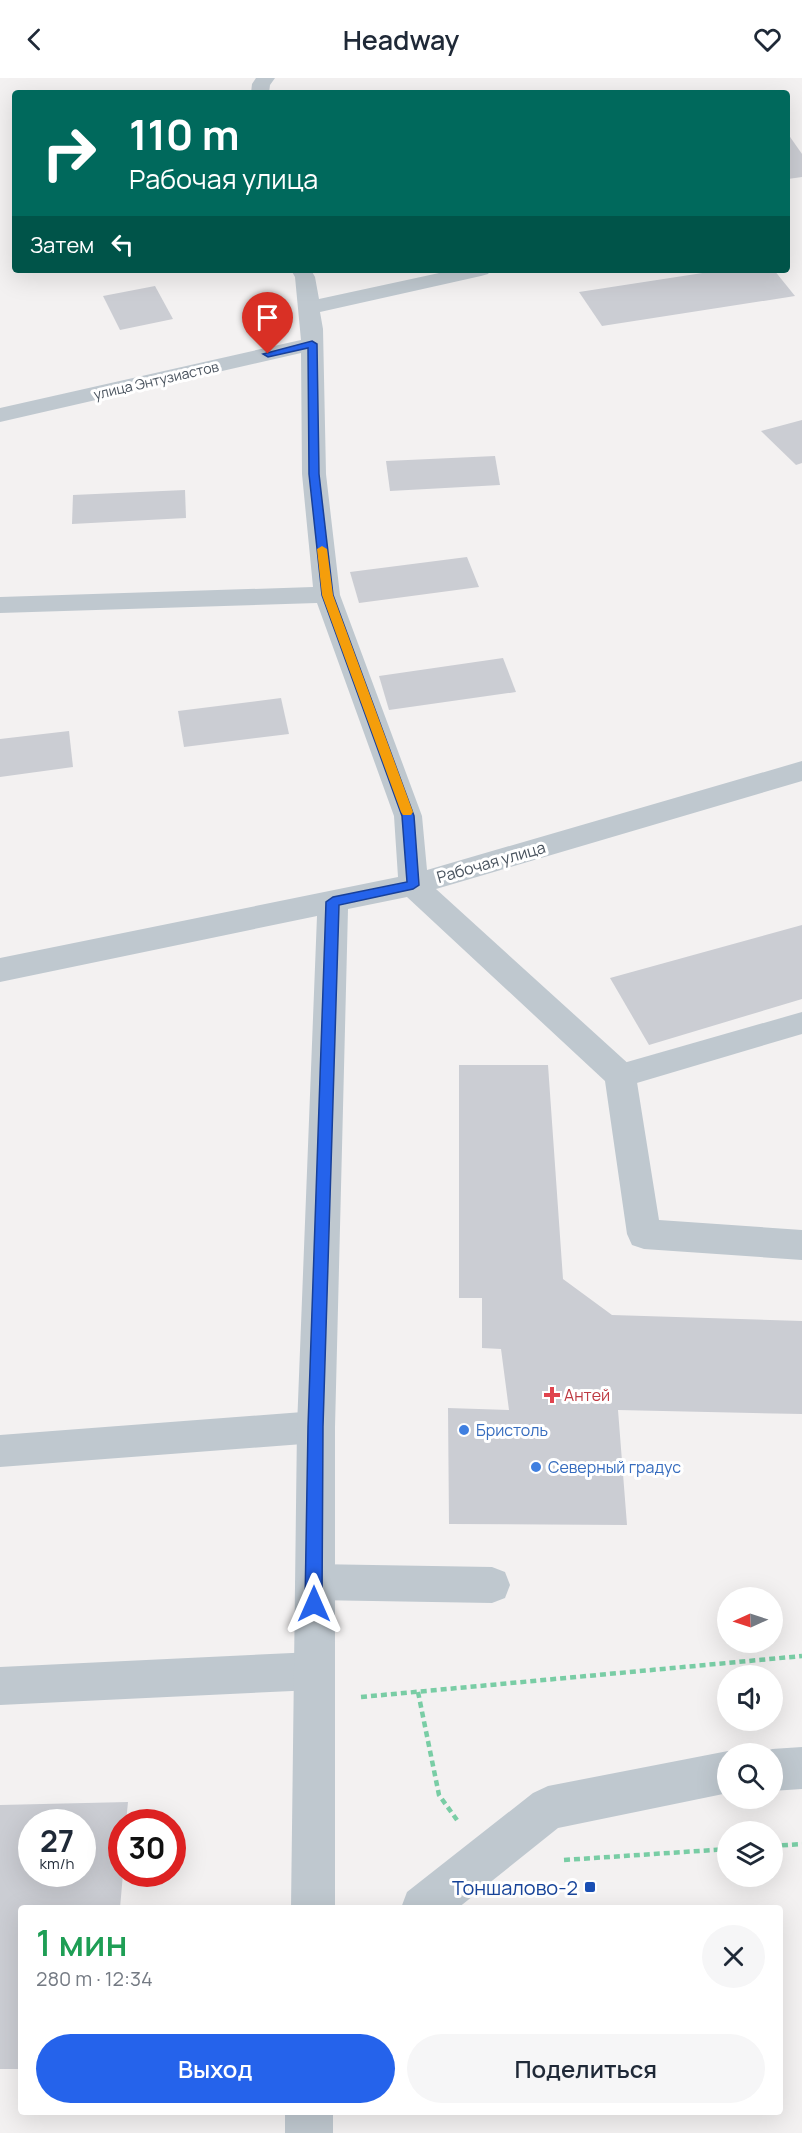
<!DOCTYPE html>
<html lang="ru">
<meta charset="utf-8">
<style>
:root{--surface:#fff;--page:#f6f6f7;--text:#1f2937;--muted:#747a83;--accent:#2563eb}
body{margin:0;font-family:Manrope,sans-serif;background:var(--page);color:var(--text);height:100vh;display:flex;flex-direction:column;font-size:22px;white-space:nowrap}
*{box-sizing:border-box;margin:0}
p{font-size:20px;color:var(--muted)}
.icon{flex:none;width:33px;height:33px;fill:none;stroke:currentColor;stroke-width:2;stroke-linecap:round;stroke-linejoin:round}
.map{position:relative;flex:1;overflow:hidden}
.details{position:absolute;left:18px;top:1827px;width:765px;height:210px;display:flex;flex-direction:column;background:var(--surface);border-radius:6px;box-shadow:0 6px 24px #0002}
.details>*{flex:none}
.guide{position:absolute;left:12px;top:12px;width:778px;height:183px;border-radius:6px;box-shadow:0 6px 24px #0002;background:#00695c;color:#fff;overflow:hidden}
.needle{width:39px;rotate:267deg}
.controls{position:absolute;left:717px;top:1509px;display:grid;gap:12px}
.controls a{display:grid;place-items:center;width:66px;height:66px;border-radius:50%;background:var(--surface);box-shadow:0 6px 24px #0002;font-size:30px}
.speed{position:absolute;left:18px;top:1731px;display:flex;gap:12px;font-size:30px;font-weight:700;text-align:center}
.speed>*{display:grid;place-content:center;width:78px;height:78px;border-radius:50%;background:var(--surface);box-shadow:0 6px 24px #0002;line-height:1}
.speed small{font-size:15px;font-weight:400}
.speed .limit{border:9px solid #d22;background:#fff;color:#111}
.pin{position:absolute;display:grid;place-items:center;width:51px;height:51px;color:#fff;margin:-62px -26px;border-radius:50% 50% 50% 0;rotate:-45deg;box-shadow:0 0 6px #0007}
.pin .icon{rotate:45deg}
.me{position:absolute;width:66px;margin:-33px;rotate:0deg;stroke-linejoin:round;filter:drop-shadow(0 0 4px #0008)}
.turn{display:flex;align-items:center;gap:21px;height:126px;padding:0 18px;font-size:27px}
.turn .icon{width:78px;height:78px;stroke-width:2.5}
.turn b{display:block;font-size:42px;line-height:51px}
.then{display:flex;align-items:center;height:57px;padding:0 18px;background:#0003;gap:12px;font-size:22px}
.round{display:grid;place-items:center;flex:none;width:63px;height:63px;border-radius:32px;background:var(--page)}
.summary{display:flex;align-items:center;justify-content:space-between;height:102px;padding:0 18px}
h1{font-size:36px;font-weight:600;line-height:45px;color:#1e9e55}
.cta{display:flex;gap:12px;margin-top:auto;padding:12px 18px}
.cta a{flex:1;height:69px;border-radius:36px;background:var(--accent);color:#fff;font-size:24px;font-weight:600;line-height:69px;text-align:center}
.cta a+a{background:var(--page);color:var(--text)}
header{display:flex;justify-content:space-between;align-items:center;height:78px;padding:0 18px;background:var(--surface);font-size:27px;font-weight:600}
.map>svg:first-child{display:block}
.building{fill:#cbcdd3;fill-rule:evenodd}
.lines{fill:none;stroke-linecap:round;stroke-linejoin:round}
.path{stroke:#79cda5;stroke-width:4.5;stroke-dasharray:6 4;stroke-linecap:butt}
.lane{fill:#bfc8cf;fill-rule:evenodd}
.street{fill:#bfc8cf;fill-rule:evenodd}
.route{fill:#2563eb;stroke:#184099;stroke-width:1.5}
.slow{fill:#f59e0b}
.health-dot{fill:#e0444e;stroke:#fff;stroke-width:2}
.shop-dot{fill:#3f7fe0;stroke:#fff;stroke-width:2}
.transit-dot{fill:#1a4fb4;stroke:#fff;stroke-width:2}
.labels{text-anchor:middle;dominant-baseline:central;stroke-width:6;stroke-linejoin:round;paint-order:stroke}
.far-street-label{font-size:14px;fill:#49535e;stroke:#fff}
.street-label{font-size:16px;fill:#49535e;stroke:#fff}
.health-label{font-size:16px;fill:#be3a42;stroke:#fff;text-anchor:start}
.shop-label{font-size:16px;fill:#366cbe;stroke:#fff;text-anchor:start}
.near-transit-label{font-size:20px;fill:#164399;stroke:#fff;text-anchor:end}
</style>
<header><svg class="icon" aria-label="back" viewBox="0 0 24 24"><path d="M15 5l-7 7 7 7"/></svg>Headway<svg class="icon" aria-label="heart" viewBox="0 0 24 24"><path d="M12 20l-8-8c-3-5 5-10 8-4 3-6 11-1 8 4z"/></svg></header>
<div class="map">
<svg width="802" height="2055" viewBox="0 0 802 2055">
<rect width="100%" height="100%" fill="#f3f1f1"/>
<g class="building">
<path d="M788,56L802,76V99L788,101Z"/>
<path d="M722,192H774L795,218L602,248L579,214Z"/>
<path d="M155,208L173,241L120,252L103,218Z"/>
<path d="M802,342V385L796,387L761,353Z"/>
<path d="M495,378L500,407L390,413L386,383Z"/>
<path d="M185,412L186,440L72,446L73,417Z"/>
<path d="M467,479L479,509L359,525L350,494Z"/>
<path d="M503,580L516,614L389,632L379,598Z"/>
<path d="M281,620L289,656L184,669L178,633Z"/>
<path d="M69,653L73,689L0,699V661Z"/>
<path d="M802,847V921L649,967L610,900Z"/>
<path d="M459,987H548L563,1201L612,1237L802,1243V1336L618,1332L627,1447L449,1446L448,1330L509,1332L501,1271L482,1270V1220H459Z"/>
<path d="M128,1724L126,1744H122L123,1796L120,1830H21V1991H0V1727ZM32,1744H82V1796H32Z"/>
</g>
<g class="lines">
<g class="path">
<path d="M418,1614L439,1717L457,1742"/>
<path d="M361,1619L802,1578"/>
<path d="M772,1768L802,1766"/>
<path d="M564,1782L728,1771"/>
</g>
<g class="lane">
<path d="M802,934V956L620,1010L610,1006L605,998L610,990L620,986Z"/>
<path d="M316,1333L328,1338L333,1349L328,1360L316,1365L0,1389V1357Z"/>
<path d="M313,1486L492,1489L505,1494L510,1507L505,1520L492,1525L313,1522L300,1517L295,1504L300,1491Z"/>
<path d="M314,1574L327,1580L333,1593L327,1606L314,1612L0,1627V1589Z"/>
</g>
<g class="street">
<path d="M256,0H275L270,7L269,15H251L252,6Z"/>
<path d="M291,192H311L315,199L319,221L453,192H491L488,196L481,198L320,234L323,251L326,396L340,517L422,738L427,792L802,683V703L436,811L632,989L636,998L659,1142L802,1152V1182L644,1171L632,1167L627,1156L605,1003L407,819L348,831L335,1349V1830H291L297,1349L317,838L0,904V880L398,799L394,738L317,525L0,535V519L313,509L302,396L301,275L0,344V330L301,262L295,199Z"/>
<path d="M802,1669V1711L772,1713V1676H760L772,1671Z"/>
<path d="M728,1673L735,1676H728V1715L558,1750L458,1830H401L407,1814L533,1715L548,1708Z"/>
<rect x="285" y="2034" width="48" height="21"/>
</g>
</g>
<path class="route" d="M312,263L317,266L319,396L333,517L414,738L419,807L413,811L339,827L323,1349L322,1526L319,1532L314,1534L308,1532L305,1526L308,1349L326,824L333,819L407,804L402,738L322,517L309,396L308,270L268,279L263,276Z"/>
<path class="slow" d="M322,468L327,471L333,517L413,734L411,737H403L401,734L322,517L317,471Z"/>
<path class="health-dot" d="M549 1308h6v6h6v6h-6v6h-6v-6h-6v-6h6z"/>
<g class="shop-dot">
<circle cx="464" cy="1352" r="6"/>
<circle cx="536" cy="1389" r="6"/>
</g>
<rect class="transit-dot" x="584" y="1803" width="12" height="12" rx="3"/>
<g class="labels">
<g class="far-street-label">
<text transform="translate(156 302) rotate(-13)">улица Энтузиастов</text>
</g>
<g class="street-label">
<text transform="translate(491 784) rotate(-16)">Рабочая улица</text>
</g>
<g class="health-label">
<text x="564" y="1317">Антей</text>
</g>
<g class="shop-label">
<text x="476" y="1352">Бристоль</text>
<text x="548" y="1389">Северный градус</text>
</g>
<g class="near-transit-label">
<text x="578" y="1809">Тоншалово-2</text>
</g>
</g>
</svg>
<div class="controls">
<a><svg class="needle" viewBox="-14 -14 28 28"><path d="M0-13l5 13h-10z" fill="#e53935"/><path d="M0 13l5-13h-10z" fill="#747a83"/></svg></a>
<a><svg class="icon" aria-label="sound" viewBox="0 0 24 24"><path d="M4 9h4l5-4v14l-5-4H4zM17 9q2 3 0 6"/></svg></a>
<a><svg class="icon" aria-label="search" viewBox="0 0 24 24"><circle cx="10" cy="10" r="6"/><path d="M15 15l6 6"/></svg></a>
<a><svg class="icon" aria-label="layers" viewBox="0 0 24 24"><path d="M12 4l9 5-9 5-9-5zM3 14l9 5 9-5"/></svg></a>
</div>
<div class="speed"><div>27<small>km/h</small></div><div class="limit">30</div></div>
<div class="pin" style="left:268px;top:276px;background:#d93025"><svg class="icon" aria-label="arrive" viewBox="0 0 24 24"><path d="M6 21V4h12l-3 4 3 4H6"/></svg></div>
<svg class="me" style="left:314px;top:1526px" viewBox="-20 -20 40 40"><path d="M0-17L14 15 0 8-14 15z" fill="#2563eb" stroke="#fff" stroke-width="4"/></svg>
<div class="guide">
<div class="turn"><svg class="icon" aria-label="right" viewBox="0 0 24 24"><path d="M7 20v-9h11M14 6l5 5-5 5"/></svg><div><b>110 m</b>Рабочая улица</div></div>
<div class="then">Затем<svg class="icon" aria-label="left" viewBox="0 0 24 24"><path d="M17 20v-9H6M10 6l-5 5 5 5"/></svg></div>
</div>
<section class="details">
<div class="summary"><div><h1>1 мин</h1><p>280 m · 12:34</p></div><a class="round"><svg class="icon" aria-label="close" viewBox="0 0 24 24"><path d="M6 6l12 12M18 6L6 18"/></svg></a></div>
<div class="cta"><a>Выход</a><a>Поделиться</a></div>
</section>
</div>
